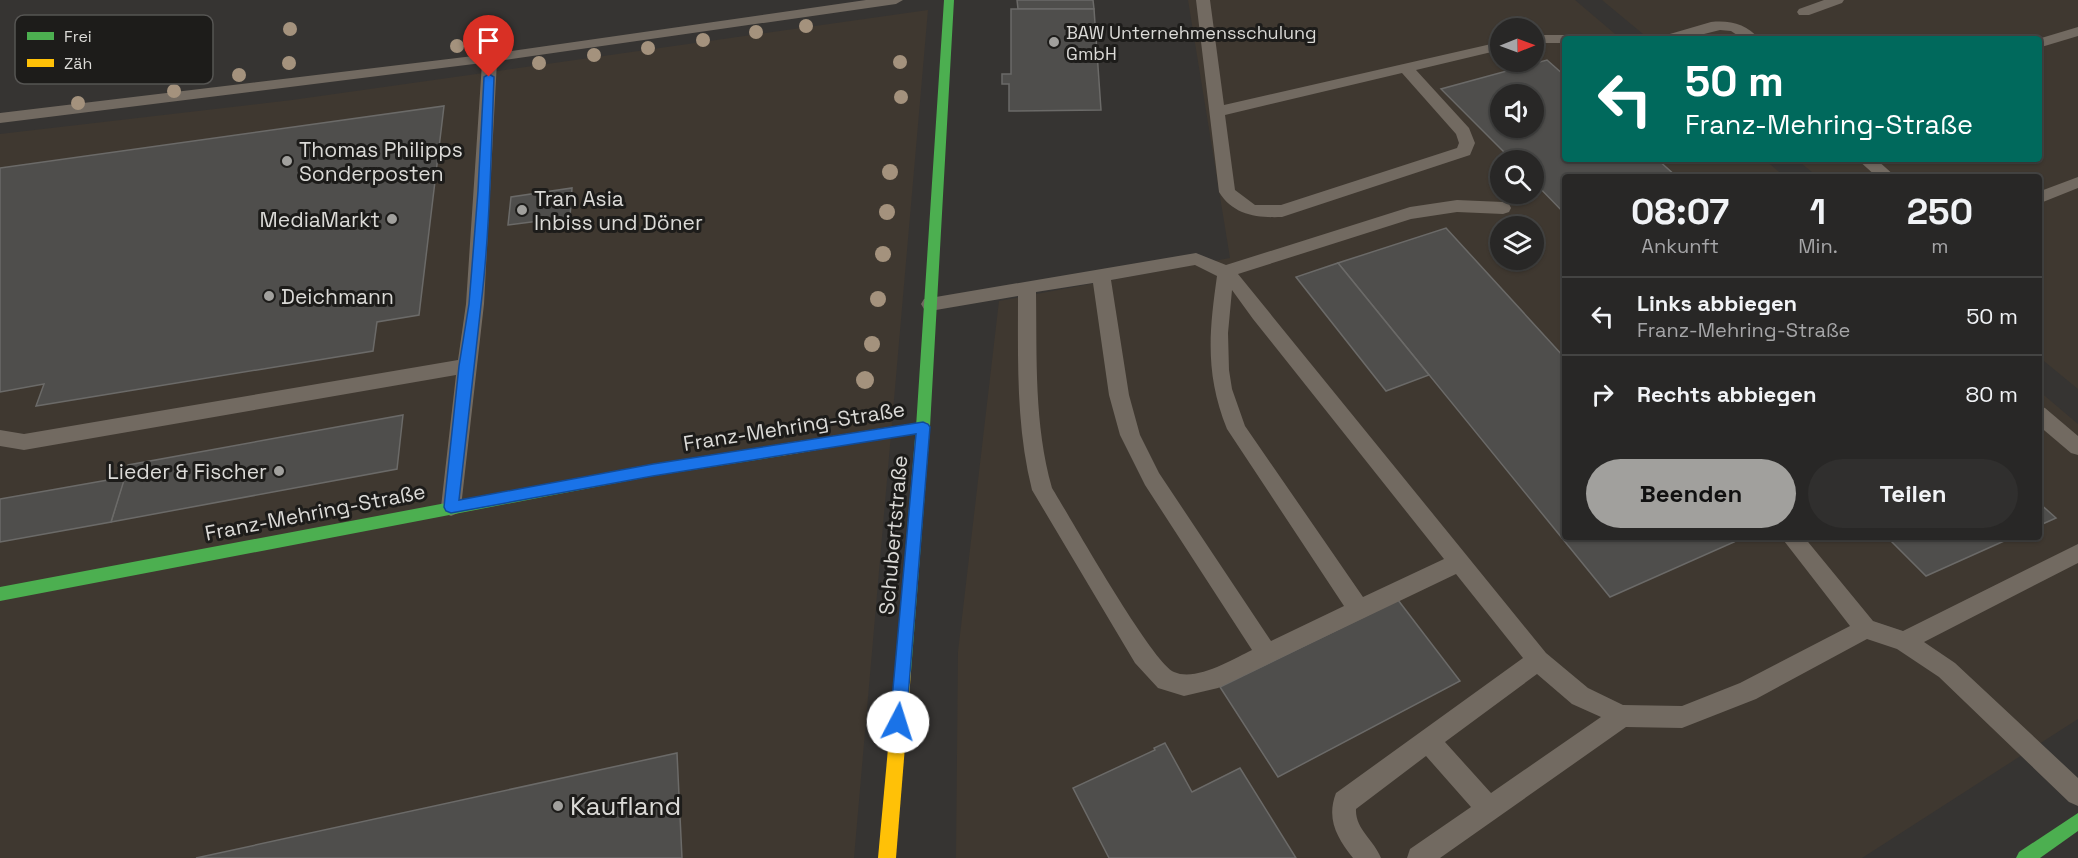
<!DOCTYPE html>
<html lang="de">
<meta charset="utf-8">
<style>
:root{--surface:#282726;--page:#302f2e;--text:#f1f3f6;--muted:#a5a5a7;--line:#444443;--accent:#a1a09d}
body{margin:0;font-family:"Space Grotesk",sans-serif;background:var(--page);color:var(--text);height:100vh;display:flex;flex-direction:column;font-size:22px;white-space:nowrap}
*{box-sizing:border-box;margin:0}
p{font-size:20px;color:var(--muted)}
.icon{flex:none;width:33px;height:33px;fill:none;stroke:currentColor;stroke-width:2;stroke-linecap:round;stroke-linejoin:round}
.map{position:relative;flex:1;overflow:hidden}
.details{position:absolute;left:1562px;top:174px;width:480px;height:366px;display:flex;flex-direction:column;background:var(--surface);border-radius:6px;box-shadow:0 2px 4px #0004,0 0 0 2px var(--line)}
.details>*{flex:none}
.hud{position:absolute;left:1562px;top:36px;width:480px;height:126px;border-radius:6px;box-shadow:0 2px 4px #0004,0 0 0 2px var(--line);background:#00695c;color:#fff;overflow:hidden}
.needle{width:39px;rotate:89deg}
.controls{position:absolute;left:1490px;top:18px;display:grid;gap:12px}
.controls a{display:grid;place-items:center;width:54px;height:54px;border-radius:50%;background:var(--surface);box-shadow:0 2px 4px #0004,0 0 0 2px var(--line);font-size:30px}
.pin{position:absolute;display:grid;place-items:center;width:51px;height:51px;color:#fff;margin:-62px -26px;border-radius:50% 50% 50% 0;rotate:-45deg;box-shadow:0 0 6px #0007}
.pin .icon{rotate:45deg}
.me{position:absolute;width:66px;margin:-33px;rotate:5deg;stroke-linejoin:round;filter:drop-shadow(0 0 4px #0008)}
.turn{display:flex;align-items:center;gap:21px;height:126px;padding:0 24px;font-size:27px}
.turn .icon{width:78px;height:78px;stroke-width:2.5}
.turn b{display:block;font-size:42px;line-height:51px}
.eta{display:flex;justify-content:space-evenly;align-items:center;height:102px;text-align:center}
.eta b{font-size:36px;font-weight:700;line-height:42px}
.button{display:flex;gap:12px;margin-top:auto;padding:12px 24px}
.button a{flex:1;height:69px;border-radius:36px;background:var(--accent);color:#111;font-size:24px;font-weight:700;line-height:69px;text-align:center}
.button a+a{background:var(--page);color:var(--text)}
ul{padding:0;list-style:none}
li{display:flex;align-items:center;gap:18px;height:78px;padding:0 24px;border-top:2px solid var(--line)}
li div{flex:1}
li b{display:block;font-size:22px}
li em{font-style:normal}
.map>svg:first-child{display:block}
.built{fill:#3f3830;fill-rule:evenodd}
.building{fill:#4f4e4c;stroke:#6b6a68;stroke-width:1.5;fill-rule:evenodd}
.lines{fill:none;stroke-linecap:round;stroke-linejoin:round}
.lane{fill:#726a61;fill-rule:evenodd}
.fast{fill:#4caf50;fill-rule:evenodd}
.slow{fill:#ffc107;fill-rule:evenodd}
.tree{fill:#a4927d}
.route{fill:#1a73e8;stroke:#114b97;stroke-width:1.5}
.poi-dot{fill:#a1a09d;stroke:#1d1c1a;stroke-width:2}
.labels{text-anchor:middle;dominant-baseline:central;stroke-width:6;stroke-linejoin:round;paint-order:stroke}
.far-poi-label{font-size:18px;fill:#dbdad7;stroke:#1d1c1a;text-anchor:start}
.poi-label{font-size:21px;fill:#dbdad7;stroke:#1d1c1a;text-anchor:start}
.street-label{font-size:21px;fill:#dbdad7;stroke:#1d1c1a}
.near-poi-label{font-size:26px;fill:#dbdad7;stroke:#1d1c1a;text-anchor:start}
.key{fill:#1d1c1a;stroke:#565553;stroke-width:1.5}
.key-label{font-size:16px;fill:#dbdad7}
</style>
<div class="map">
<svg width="2078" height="858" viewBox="0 0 2078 858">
<rect width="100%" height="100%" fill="#363432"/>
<g class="built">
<path d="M1188,0H1575L1621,39H1564V159H1764L1785,177H1564V537H2038L2039,391L2078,424V719L1862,858H956L958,652L999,301L1230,258ZM1500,28H1533V62H1500ZM1500,94H1533V128H1500ZM1500,160H1533V194H1500ZM1500,226H1533V260H1500Z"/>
<path d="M1602,0H2078V389L2039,357L2038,177H1818L1796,159H2038V39H1649Z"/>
<path d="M928,10L854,858H0V134L292,100Z"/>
</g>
<g class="building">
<path d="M1017,0H1093L1094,9H1018Z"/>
<path d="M1011,9H1094L1101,110L1009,111V84H1002V74H1011Z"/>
<path d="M1547,60L1564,75V159H1657L1677,177H1564V213L1533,181V160H1512L1441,89ZM1500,94H1533V128H1500Z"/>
<path d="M444,106L419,315L377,322L373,351L36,406L44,384L0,392V168Z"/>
<path d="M572,188L570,217L508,225L511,197Z"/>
<path d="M1446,228L1564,357V537H1729L1734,542L1610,597L1338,263Z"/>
<path d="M1338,263L1429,375L1386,391L1296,277Z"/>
<path d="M403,415L397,469L111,522L128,465Z"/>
<path d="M125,477L111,522L0,542V499Z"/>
<path d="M2038,502L2056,518L2038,526Z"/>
<path d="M1887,537H2013L1926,576Z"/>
<path d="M1398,600L1460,681L1278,777L1220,687Z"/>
<path d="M1165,743L1192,792L1240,768L1296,858H1109L1073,788L1155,750L1154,748Z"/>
<path d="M677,753L682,858H196Z"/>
</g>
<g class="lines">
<g class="lane">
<path d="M866,0H903L896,4L497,61L484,304L461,507L458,513L451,516L444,513L441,507L456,375L24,450L0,446V430L24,434L458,360L466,304L482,63L0,123V113L490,54Z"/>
<path d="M1196,0H1210L1224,105L1500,42V50L1416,70L1469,128L1475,143L1470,155L1282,217C1257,218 1233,215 1219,192ZM1402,73L1456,134L1459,143L1457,148L1281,205H1255L1235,190L1225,115Z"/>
<path d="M1824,0H1844L1842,3L1809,15H1799L1797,12L1799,9Z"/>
<path d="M1711,22C1730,20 1747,24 1759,39H1743L1731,31L1720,30L1684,39H1661L1663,36Z"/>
<path d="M2078,27V36L2038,48V39Z"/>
<path d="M1533,35H1571L1578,39H1564V43H1533Z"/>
<path d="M1857,159H1876L1896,177H1877Z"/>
<path d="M2078,177V188L2038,204V192Z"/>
<path d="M1457,200L1503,202L1509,204L1511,208L1509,212L1503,214L1457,212L1411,219L1238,274L1546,653L1588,688L1623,705L1682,706L1740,683L1850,626L1781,537H1804L1873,621L1903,631L2078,544V563L1924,642L1955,663L2078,778V806L2069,802L1939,677L1897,649L1867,639L1756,699L1682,728L1626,727L1440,858H1407L1410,849L1471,807L1426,756L1356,809C1355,829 1374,840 1381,858H1353C1337,838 1326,819 1336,793L1523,658L1456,574L1218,688L1184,696L1158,688L1135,663L1032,490C1016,426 1018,361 1018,296L930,311L924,309L921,304L924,299L1196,253L1226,265L1410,207ZM1195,265L1217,276C1209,333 1205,374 1227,429L1344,606L1271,641L1159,473L1140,435L1129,395L1111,280ZM1093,283L1109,395L1120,435L1145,485L1252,650C1233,659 1196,682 1174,672C1152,663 1070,517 1052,488C1034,424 1037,359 1036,292ZM1232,290L1253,319L1444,559L1363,597L1245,426L1232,389L1229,370L1228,333ZM1537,674L1572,704L1601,717L1491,793L1445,742Z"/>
<path d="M2038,406L2045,408L2078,436V455L2071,453L2038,425Z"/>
</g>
<g class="fast">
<path d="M944,0H954L930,427L911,672L909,677L903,679L897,677L895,672L916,427Z"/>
<path d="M781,444L786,446L788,450L786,454L781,456L653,476L0,601V587L653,464Z"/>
<path d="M2078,813V831L2040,858H2016L2019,852Z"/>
</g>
<g class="slow">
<path d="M923,422L928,423L930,427L928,431L923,432L781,456L776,454L774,450L776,446L781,444Z"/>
<path d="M903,665L909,667L911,672L896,858H878L895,672L897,667Z"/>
</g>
</g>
<g class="tree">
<circle cx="806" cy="26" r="7"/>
<circle cx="290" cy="29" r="7"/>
<circle cx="756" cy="32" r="7"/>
<circle cx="703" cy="40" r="7"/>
<circle cx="457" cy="46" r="7"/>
<circle cx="648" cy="48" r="7"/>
<circle cx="594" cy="55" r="7"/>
<circle cx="900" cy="62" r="7"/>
<circle cx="289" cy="63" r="7"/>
<circle cx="539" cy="63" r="7"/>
<circle cx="239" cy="75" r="7"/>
<circle cx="174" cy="91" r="7"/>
<circle cx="901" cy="97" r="7"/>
<circle cx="78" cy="103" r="7"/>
<circle cx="890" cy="172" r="8"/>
<circle cx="887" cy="212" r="8"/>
<circle cx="883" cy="254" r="8"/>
<circle cx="878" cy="299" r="8"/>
<circle cx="872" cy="344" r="8"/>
<circle cx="865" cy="380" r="9"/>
</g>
<path class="route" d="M489,74L494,77C491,153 490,230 481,305C474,370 466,434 459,500L653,464L923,422L928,424L930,427L906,722L904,727L898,730L893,727L890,722L916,434L653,476L451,513L446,511L444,507L459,366L469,304L478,191L484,77Z"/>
<g class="poi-dot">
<circle cx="1054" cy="42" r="6"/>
<circle cx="287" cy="161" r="6"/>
<circle cx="522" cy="210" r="6"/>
<circle cx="392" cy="219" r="6"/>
<circle cx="269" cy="296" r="6"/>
<circle cx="279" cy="471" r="6"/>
<circle cx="558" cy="806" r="6"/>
</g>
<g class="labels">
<g class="far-poi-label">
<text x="1066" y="32">BAW Unternehmensschulung<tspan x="1066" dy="21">GmbH</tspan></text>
</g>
<g class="poi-label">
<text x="299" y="149">Thomas Philipps<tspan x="299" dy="24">Sonderposten</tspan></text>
<text x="534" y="198">Tran Asia<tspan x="534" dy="24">Inbiss und Döner</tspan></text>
<text x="380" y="219" text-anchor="end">MediaMarkt</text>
<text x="281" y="296">Deichmann</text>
<text x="267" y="471" text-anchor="end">Lieder &amp; Fischer</text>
</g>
<g class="street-label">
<text transform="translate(794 426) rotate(-9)">Franz-Mehring-Straße</text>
<text transform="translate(315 512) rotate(-11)">Franz-Mehring-Straße</text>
<text transform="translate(893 535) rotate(-85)">Schubertstraße</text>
</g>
<g class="near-poi-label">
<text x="570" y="806">Kaufland</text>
</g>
</g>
<rect x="15" y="15" width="198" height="69" rx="9" class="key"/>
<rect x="27" y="32" width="27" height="8" fill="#4caf50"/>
<rect x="27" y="59" width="27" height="8" fill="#ffc107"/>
<g class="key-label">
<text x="64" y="42">Frei</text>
<text x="64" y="69">Zäh</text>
</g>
</svg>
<div class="controls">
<a><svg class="needle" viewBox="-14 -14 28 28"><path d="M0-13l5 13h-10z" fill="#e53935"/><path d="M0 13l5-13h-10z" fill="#a5a5a7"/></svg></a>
<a><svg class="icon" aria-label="sound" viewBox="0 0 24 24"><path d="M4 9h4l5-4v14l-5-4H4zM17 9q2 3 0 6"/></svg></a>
<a><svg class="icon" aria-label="search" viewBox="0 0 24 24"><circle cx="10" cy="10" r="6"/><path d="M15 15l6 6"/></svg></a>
<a><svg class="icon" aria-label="layers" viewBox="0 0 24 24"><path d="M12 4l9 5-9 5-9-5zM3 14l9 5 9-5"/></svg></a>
</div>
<div class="pin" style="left:489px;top:77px;background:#d93025"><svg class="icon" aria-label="arrive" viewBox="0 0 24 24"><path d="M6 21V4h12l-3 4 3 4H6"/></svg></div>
<svg class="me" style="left:898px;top:722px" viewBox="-20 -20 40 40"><circle r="19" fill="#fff"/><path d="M0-13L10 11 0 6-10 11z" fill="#1a73e8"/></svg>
<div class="hud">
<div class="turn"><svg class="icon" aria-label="left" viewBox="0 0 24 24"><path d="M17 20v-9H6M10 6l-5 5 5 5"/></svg><div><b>50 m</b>Franz-Mehring-Straße</div></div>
</div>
<section class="details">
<div class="eta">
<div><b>08:07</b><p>Ankunft</p></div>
<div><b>1</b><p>Min.</p></div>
<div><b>250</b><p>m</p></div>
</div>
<ul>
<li><svg class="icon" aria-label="left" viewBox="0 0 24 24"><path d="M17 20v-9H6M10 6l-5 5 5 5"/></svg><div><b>Links abbiegen</b><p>Franz-Mehring-Straße</p></div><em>50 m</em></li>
<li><svg class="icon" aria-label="right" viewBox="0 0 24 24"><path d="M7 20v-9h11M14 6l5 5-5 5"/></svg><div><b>Rechts abbiegen</b></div><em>80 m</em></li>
</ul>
<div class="button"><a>Beenden</a><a>Teilen</a></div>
</section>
</div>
